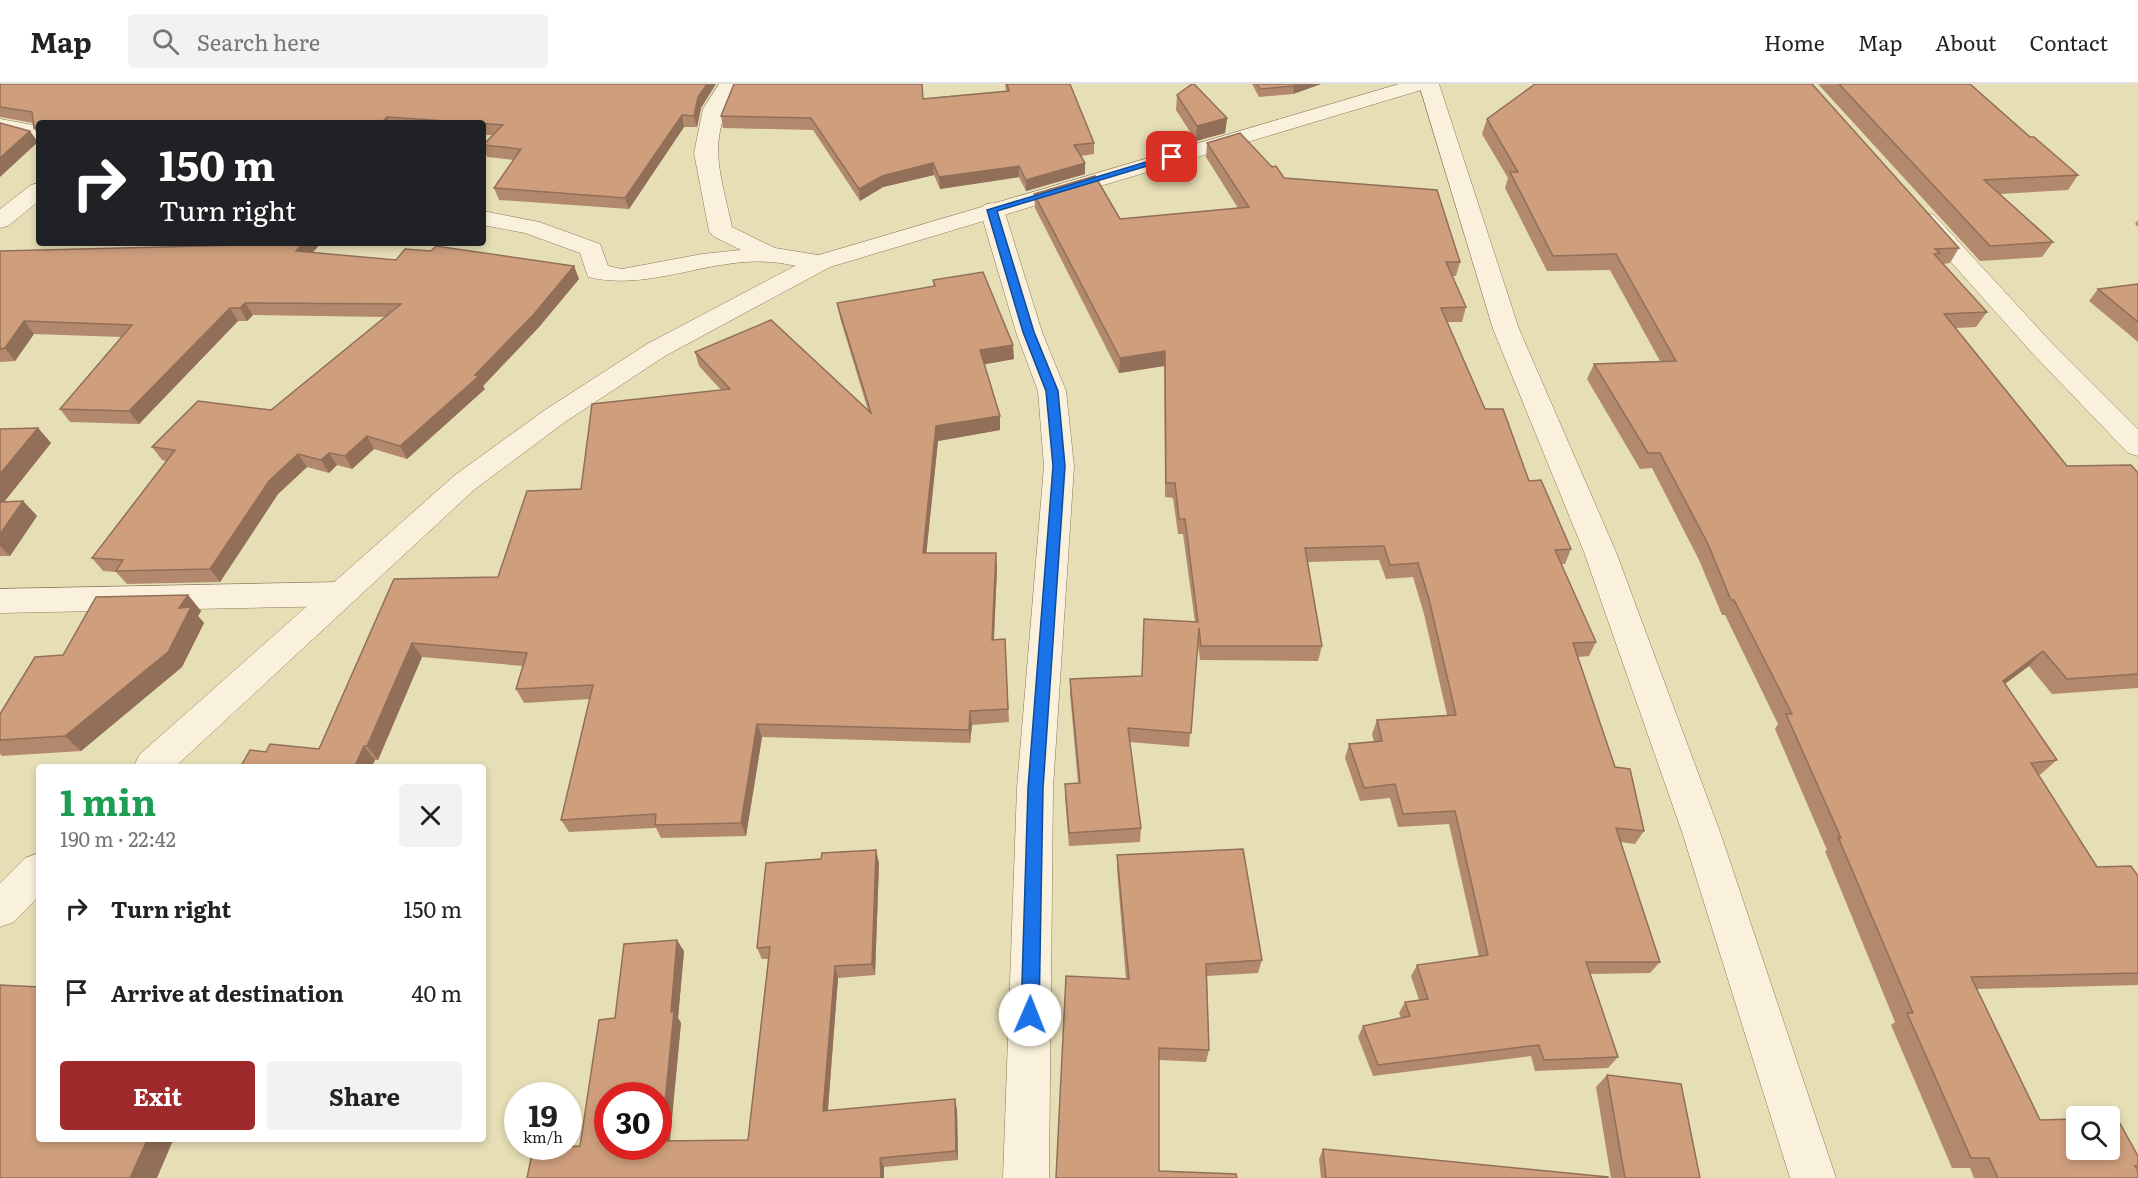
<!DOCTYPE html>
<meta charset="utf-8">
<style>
:root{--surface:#fff;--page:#f2f2f2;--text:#222;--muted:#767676;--line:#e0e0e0;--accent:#9e2a2b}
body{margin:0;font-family:Literata,serif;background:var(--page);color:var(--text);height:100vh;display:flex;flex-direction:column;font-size:22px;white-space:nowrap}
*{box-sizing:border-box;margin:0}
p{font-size:20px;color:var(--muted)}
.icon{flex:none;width:33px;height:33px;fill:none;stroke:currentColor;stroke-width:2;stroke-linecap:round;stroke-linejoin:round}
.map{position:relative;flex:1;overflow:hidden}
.details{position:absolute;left:36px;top:680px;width:450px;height:378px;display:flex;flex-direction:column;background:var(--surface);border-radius:6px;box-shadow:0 3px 9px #0003}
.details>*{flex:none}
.guide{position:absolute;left:36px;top:36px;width:450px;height:126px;border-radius:6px;box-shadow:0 3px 9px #0003;background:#202124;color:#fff;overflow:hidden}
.fabs{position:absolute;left:2066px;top:1022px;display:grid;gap:12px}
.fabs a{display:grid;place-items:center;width:54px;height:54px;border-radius:6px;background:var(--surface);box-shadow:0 3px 9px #0003;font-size:30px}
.speed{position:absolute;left:504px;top:998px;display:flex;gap:12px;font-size:30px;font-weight:700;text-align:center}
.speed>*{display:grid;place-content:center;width:78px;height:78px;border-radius:50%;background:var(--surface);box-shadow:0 3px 9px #0003;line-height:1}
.speed small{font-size:15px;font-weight:400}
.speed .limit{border:9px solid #d22;background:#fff;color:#111}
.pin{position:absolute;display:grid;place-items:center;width:51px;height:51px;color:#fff;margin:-26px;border-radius:12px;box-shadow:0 3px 9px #0006}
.me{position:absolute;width:66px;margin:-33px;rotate:1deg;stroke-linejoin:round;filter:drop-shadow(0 0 4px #0008)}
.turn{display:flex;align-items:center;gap:21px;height:126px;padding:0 24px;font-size:27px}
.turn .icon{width:78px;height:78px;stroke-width:2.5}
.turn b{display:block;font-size:42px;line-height:51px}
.round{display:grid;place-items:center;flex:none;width:63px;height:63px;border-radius:6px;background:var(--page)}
.headline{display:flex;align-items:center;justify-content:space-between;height:102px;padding:0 24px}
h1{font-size:36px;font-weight:700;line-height:45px;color:#1e9e55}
.action{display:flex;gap:12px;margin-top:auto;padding:12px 24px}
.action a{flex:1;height:69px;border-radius:6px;background:var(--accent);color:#fff;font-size:24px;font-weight:700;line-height:69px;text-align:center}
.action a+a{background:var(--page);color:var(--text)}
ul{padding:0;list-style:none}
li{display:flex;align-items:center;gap:18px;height:84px;padding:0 24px}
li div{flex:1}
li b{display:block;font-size:22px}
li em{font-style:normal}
header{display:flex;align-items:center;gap:36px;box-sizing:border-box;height:84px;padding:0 30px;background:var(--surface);border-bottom:2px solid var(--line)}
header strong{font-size:28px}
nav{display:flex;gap:33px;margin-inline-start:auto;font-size:21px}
.search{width:420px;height:54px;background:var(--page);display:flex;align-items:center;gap:15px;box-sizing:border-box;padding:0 21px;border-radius:6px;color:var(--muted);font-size:22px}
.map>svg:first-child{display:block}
.farmland{fill:#e6deb5;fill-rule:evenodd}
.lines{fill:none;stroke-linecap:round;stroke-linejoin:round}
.minor-casing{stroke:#8d765c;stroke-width:1}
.tertiary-casing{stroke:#8d765c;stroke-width:1}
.minor{fill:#faf1dc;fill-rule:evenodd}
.tertiary{fill:#faf1dc;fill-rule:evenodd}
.wall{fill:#b2896c}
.shaded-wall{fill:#916f58}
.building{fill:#cf9f7d;stroke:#916f58;stroke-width:1.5;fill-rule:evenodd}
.route{fill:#1a73e8;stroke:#114b97;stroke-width:1.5}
</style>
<header>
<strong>Map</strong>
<div class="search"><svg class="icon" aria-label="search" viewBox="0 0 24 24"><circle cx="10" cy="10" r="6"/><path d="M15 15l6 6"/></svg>Search here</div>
<nav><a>Home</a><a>Map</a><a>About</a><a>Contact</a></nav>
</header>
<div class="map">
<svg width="2138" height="1094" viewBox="0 0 2138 1094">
<rect width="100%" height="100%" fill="#f0e4c8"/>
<path class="farmland" d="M0,0H2138V1094H0ZM39,39H483V159H39ZM39,682H483V1054H39ZM518,1011H568V1062H518ZM608,1011H658V1062H608ZM2076,1032H2109V1065H2076Z"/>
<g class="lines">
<g class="minor-casing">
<g id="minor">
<path d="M719,0H739C706,57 719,83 732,143L775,164L830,173L833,178L830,183C811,188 790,179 771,178C709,173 649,208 588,193L580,169L525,149L483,141V127L539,138L600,160L608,182L622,185L702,170L741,166L713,152L709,147L694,69L703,25Z"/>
<path d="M1419,0H1439L1519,245L1616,468L1720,748L1836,1094H1790L1682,748L1584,468L1493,245Z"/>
<path d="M0,35L39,42V56L0,47Z"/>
<path d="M39,99V117L8,142L0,144V125L31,101Z"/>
<path d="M992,119L1000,121L1004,126L1042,248L1066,307L1074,382L1053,704L1049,1094H1003L1017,704L1044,382L1038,307L1016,248L980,126L984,121Z"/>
<path d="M1926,129L1934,131L2051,258L2138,345V372L2128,369L2033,270L1918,141L1914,136L1918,131Z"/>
<path d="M340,498L351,502L356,510L351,518L340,522L0,529V505Z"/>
</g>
</g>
<g class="tertiary-casing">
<g id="tertiary">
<path d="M1399,0H1431L1428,4L830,183L665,272L565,338L475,405L176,682H134L139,671L455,391L545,326L647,260L812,173Z"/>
<path d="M39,769V812L14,838L0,843V799L25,774Z"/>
</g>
</g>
<use href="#minor" class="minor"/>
<use href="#tertiary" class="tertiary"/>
</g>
<g class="wall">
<path d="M0,0L701,24L697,43H684L629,125L499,116L494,104L514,76L487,73L483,61L493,51H483V39H39V52L34,44L33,39L0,33Z"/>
<path d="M1005,0H1062L1094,59V70L1081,72L1085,90L1026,107L1019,93L940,105L934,91L883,103L860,117L813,46L723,44L721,32L1006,7Z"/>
<path d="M1252,0H1321L1293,10L1259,13Z"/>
<path d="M1818,0H1970L2030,53L2078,91L2068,106L2000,110L2053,158L2042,173L1980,177Z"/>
<path d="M1177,11L1227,34L1225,49L1196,57L1176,26Z"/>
<path d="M1487,35L1959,164L1950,179L1943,180L1987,228L1976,243L1956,244L2067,382L2138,389V604L2052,610L2029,582L2005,600L2057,676L2041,690L2038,691L2097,783L2138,792V901L1977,905L2040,1036L2138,1072V1084H2137L2138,1094H1974L1970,1084H1952L1891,941L1895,938L1825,767L1827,766L1775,645L1778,640L1725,531H1722L1699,476L1652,384L1640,385L1587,295L1594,280L1660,277L1610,186L1547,187L1505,104L1508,94L1482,50Z"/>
<path d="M1207,59L1460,178L1456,192H1452L1466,223L1462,238H1447L1485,325L1571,465L1565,480H1561L1596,558L1589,572L1578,573L1615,683L1644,747L1635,760L1620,758L1660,878L1650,889L1590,890L1618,973L1608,984L1535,987L1531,972L1373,992L1358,953L1363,942L1401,934L1399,929L1405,918L1419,916L1411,892L1417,881L1479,873L1449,740L1398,743L1390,714L1360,717L1345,674L1349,660L1374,658L1372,650L1377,636L1447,631L1424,530L1413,493L1386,495L1379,476L1308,478L1322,562L1318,577L1200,576L1198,561L1189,663L1130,658L1141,744L1140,758L1069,762L1065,713V700L1078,699L1070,609V595L1141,592L1195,538L1183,450H1178L1173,414L1165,413L1164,282L1119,289L1035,124L1034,110L1120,135L1238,124L1206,73Z"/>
<path d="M2138,136V143L2135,140Z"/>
<path d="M0,167L313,169L396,176L574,182L579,195L539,243L483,302L485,305L407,375L374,365L352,385L337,381L329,389L307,383L278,410L220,498L127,500L116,488L103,487L92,474L167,377L162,376L152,363L271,326L385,233L253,231L247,237H238L139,340L70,338L60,325L121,253L34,250L15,277L0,278Z"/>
<path d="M933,196L1014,275L984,280L1000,332V346L938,357L926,469H996L997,484L994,556L1005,555L1009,638L972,641L970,659L762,653L746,752L661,754L656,744L569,748L561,736L590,615L524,619L516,605L523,582L422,573L378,676H375L372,682H241L266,668L319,665L394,495L498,493L581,405L721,306L699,282L695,268L868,326L840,234L837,219L934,203Z"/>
<path d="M2138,200V258L2089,217L2098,205Z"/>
<path d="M38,344L51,359L4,418L23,417L37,432L10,472H0V345Z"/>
<path d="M188,511L201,527L198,532L204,539L182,583L81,667L2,672L0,670V630L63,571Z"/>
<path d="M1117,771L1262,876L1258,889L1207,892L1209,966L1206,978L1159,976V1087L1056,1094L1126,895L1117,785Z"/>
<path d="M879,779L875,891L838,894L828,1026L957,1025L958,1076L884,1083V1094H527L580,1062L615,934L684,867L678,934L681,939L669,1057L748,1056L768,875H762L757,864Z"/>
<path d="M1607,991L1700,1094H1611L1596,1003Z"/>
<path d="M1323,1065L1608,1094H1321L1319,1075Z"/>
</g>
<g class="shaded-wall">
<path d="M707,0H716L701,24L697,43L694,32L698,13Z"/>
<path d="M1299,0H1321L1293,10L1294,2Z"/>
<path d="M682,31L684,43L629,125L625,114Z"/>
<path d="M387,33L390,39H381Z"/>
<path d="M1227,34L1225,49L1196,57L1197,42Z"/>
<path d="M40,38V39H39V52L34,44Z"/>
<path d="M30,47L38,58L0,93V74Z"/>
<path d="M933,79L934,91L883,103L860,117L859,105L882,92Z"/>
<path d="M1085,79V90L1026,107V96Z"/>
<path d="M1019,82V93L940,105L939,93Z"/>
<path d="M303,159H321L303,180L296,167Z"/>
<path d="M574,182L579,195L539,243L483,302L485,305L407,375L400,362L475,291Z"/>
<path d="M245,219L253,231L247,237L240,224Z"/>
<path d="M230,224L238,237L139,340L129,327Z"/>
<path d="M24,237L34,250L15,277L5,264Z"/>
<path d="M1013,261L1014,275L981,281L980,266Z"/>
<path d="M1165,267L1164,282L1119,289L1120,274Z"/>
<path d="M1000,332V346L938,357L925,483L923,469L936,342Z"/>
<path d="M38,344L51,359L0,423V390Z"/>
<path d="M367,352L374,365L352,385L345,372Z"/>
<path d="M329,369L337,381L329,389L321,376Z"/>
<path d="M298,370L307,383L278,410L220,498L210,485L269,397Z"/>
<path d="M23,417L37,432L10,472L0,462V450Z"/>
<path d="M996,469L997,484L993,570L992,556Z"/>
<path d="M188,511L201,527L198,532L204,539L182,583L81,667L65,652L179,524Z"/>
<path d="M412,559L422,573L378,676L367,662Z"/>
<path d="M2043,567L2029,582L1988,612L2003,597Z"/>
<path d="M970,627L972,641L970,659L969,646Z"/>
<path d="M757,640L762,653L746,752L741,739Z"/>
<path d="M364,662L375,676L372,682H355Z"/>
<path d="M876,766L879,779L875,891L872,880Z"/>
<path d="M677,856L684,867L678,934L681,939L669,1067L661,1057L671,928Z"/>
<path d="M835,882L838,894L827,1036L823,1027Z"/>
<path d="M955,1015L957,1025L958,1076L956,1067Z"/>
<path d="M148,1054H174L157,1094H130Z"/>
<path d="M880,1074L884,1083V1094H881Z"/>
</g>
<g class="building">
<path d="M0,0H707L698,13L694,32L682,31L625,114L494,104L521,65L483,61L503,41L387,33L381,39H47L40,38L34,44L32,28L0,23Z"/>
<path d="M734,0H922L923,15L1009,7L1007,0H1070L1094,59L1074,61L1085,79L1026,96L1019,82L939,93L933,79L882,92L859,105L811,34L721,32Z"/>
<path d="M1192,0H1194L1227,34L1197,42L1177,11Z"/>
<path d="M1257,0H1299L1294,2L1260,5Z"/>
<path d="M1535,0H1812L1959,164L1935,165L1940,169L1934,170L1987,228L1944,230L2067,382L2131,381L2138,389V590L2067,595L2043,567L2003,597L2057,676L2031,679L2097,783L2131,782L2138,792V889L1971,893L2040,1036L2076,1035V1065H2109V1034H2117L2138,1072V1082H2135L2138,1087V1094H1998L1989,1074H1971L1907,929H1913L1838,753L1841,754L1786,630H1792L1734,516H1731L1708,460L1660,369H1648L1594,280L1676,277L1616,170L1553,172L1510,88H1518L1487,35Z"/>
<path d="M1839,0H1970L2030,53H2034L2078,91L1984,96L2053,158L1990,162Z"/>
<path d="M0,39L30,47L0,74Z"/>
<path d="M1240,49L1272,83L1276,82L1284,94L1437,106L1460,178H1446L1466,223L1441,224L1485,325H1503L1529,397L1541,396L1571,465L1555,466L1596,558L1573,559L1615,683L1630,685L1644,747L1616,744L1660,878H1586L1618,973L1544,976L1539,961L1378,981L1363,942L1410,932L1405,918L1428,915L1417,881L1488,871L1455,727L1403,730L1395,700L1364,704L1349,660L1382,657L1377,636L1456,631L1429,515L1418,479L1390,481L1384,462L1305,464L1322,562H1201L1199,544L1191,649L1128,644L1141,744L1069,749L1065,700L1080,699L1070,595L1142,592L1144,535L1198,538L1185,435H1179L1175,399H1166L1165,267L1120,274L1034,110L1095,92L1120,135L1249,123L1207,59Z"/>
<path d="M241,159H303L296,167L396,176L405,165L431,167L436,162L574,182L534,230L475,291L479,292L400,362L367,352L345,372L329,369L321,376L298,370L269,397L210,485L116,487L123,476L92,474L175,366L152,363L198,317L271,326L401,220L245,219L240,224H230L129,327L60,325L132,241L24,237L5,264L0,265V167L241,161Z"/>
<path d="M983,188L1013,261L980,266L1000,332L936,342L923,469H996L992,556L1005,555L1008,625L970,627L969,646L757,640L741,739L655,741L656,730L561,736L593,601L516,605L527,569L412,559L367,662H364L355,682H241L250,666L266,668L270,660L319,665L394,495L498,493L527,407L581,405L592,320L730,305L695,268L771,236L871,329L837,219L935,202L933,196Z"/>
<path d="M2138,200V238L2098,205Z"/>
<path d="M38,344L0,390V345Z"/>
<path d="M23,417L0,450V418Z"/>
<path d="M188,511L179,524L191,523L168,568L65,652L0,656V630L35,573L63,571L96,513Z"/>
<path d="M1243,765L1262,876L1206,880L1209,966L1159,964V1087L1236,1090L1237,1094H1056L1066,892L1129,895L1117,771Z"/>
<path d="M876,766L872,880L835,882L823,1027L955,1015L956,1067L880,1074L881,1094H527L533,1065L580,1062L599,936L615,934L624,860L677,856L671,928H674L661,1057L748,1056L770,863L757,864L766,779L821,775L822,769ZM608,1011H658V1062H608Z"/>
<path d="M0,901L39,903V1054H148L130,1094H0Z"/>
<path d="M1607,991L1681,1000L1700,1094H1625Z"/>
<path d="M1323,1065L1608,1093V1094H1326Z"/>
</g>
<path class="route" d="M1169,71L1177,73L997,127L1034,248L1058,307L1065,382L1043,704L1039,931L1036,937L1030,939L1024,937L1021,931L1028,704L1053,382L1046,307L1023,248L987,126Z"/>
</svg>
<div class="fabs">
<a><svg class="icon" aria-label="search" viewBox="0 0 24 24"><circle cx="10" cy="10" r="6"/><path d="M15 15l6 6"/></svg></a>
</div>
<div class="speed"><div>19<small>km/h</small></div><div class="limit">30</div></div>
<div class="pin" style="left:1172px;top:73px;background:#d93025"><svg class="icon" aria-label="arrive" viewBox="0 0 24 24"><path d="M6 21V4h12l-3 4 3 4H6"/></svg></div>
<svg class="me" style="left:1030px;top:931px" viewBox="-20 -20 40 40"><circle r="19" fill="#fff"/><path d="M0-13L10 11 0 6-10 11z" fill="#1a73e8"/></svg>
<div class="guide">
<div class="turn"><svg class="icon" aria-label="right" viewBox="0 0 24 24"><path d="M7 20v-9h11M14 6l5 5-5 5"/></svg><div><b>150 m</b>Turn right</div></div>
</div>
<section class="details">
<div class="headline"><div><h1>1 min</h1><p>190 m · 22:42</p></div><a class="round"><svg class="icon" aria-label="close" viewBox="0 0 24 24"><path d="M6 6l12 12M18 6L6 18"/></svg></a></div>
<ul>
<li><svg class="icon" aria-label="right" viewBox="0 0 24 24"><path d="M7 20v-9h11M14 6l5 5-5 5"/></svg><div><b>Turn right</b></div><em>150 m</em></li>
<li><svg class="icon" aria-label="arrive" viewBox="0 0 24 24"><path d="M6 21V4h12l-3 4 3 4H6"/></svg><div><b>Arrive at destination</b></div><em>40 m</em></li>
</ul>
<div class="action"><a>Exit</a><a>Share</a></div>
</section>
</div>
